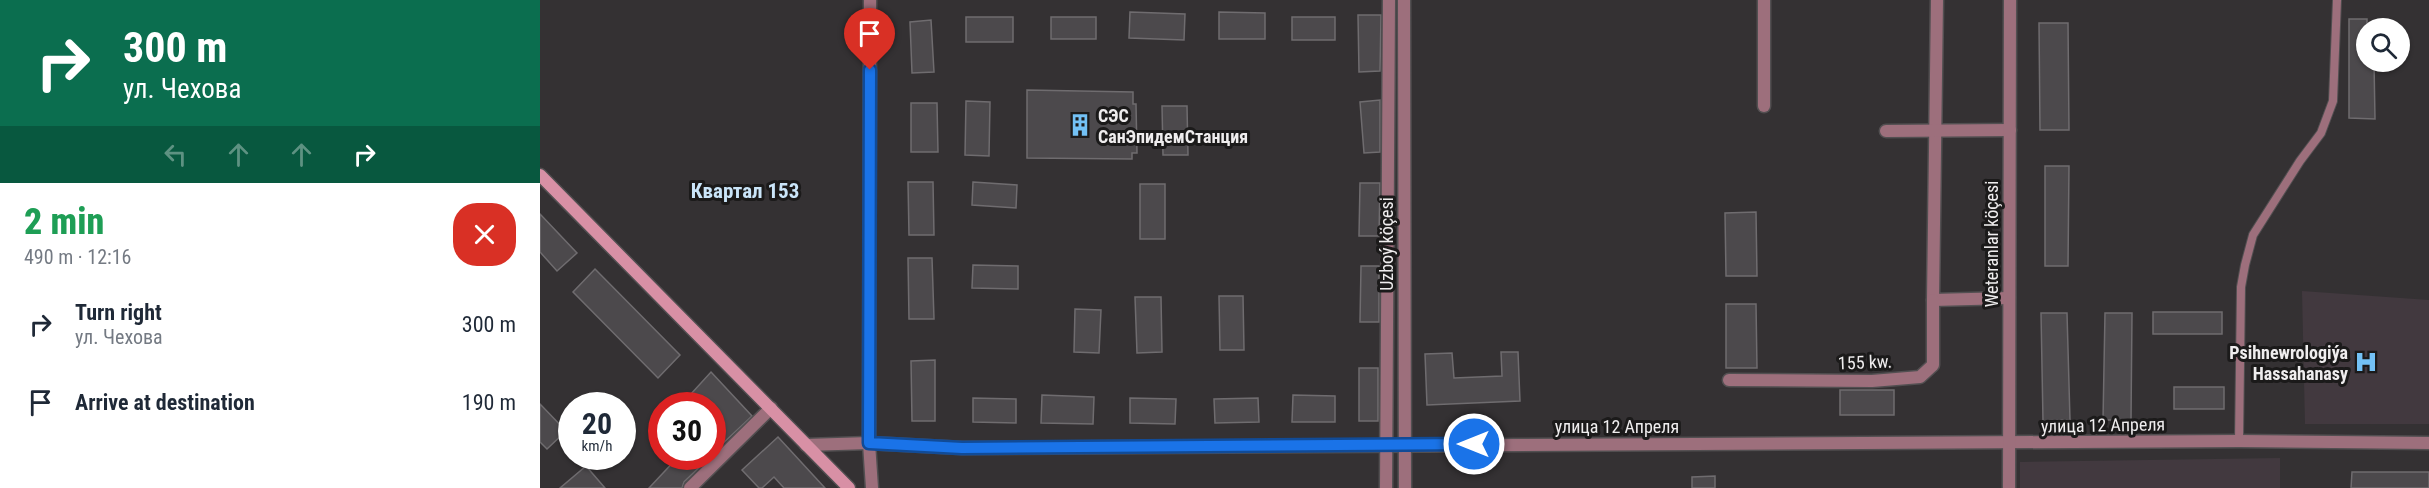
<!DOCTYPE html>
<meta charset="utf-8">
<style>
:root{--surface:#fff;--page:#f6f6f7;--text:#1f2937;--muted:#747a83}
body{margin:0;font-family:"Roboto Condensed",sans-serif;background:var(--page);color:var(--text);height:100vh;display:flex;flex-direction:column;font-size:22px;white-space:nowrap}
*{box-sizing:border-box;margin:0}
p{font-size:20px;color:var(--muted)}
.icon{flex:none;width:33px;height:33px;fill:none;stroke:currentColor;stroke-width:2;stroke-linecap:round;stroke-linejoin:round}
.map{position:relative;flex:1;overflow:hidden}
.details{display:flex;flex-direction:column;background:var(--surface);width:540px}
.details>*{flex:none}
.guide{background:#0b6e4f;color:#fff;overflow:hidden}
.fabs{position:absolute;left:1816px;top:18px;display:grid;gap:12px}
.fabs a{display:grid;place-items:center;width:54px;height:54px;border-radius:50%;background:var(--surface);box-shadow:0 2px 4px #0004;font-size:30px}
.speed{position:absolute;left:18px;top:392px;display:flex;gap:12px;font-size:30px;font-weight:700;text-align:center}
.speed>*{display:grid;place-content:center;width:78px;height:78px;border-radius:50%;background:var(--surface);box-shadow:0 2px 4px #0004;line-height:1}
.speed small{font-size:15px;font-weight:400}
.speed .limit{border:9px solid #d22;background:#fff;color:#111}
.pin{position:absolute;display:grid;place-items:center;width:51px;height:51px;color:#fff;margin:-62px -26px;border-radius:50% 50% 50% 0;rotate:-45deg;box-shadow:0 0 6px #0007}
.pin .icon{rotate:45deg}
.me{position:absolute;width:66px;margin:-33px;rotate:270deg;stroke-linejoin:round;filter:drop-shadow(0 0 4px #0008)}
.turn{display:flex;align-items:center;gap:21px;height:126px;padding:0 24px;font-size:27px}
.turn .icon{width:78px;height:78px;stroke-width:2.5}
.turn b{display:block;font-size:42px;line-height:51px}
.lanes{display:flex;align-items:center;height:57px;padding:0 24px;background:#0003;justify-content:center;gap:30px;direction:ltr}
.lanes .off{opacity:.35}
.round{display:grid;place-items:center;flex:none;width:63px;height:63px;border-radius:24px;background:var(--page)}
.head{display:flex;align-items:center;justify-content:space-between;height:102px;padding:0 24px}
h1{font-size:36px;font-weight:800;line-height:45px;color:#1e9e55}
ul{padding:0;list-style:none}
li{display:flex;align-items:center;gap:18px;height:78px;padding:0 24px}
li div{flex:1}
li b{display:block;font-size:22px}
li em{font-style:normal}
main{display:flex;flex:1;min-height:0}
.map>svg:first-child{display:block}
.built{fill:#42393f}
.building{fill:#4c494c;stroke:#6f6c6f;stroke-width:1.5}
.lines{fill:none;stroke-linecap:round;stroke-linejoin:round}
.service-casing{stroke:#524f51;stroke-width:10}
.minor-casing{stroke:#524f51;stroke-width:15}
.tertiary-casing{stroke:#524f51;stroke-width:15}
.secondary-casing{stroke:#524f51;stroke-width:15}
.service{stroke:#9d6f7c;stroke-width:8}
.minor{stroke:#9d6f7c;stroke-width:12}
.tertiary{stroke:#9d6f7c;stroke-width:12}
.secondary{stroke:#d890a5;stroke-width:12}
.route-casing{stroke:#114b97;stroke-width:15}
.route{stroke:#1a73e8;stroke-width:10}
.labels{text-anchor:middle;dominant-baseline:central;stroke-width:6;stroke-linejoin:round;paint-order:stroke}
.poi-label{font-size:18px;font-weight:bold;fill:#efedee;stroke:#1b1a1a;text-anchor:start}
.street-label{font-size:18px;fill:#efedee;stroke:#1b1a1a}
.quarter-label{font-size:21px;font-weight:bold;fill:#cae5f9;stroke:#1b1a1a}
</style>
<main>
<section class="details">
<div class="guide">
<div class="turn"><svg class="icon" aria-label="right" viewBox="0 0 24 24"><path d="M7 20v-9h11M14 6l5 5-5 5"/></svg><div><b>300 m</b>ул. Чехова</div></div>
<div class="lanes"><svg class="icon off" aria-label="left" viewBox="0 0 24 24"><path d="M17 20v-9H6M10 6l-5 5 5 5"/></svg><svg class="icon off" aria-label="ahead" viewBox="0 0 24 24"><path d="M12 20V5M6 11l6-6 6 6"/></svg><svg class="icon off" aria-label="ahead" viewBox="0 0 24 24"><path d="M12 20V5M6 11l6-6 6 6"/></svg><svg class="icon" aria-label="right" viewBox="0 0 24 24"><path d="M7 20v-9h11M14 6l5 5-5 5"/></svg></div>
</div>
<div class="head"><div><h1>2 min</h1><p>490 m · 12:16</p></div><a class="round" style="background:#d93025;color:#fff"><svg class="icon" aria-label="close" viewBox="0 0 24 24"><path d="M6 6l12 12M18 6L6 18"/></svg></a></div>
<ul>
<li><svg class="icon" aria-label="right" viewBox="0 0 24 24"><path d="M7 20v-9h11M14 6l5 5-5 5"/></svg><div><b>Turn right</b><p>ул. Чехова</p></div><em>300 m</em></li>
<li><svg class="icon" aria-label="arrive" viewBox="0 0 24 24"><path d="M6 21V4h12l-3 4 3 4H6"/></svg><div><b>Arrive at destination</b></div><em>190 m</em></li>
</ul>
</section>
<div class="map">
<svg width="1889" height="488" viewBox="0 0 1889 488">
<rect width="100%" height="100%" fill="#343133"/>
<g class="built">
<path d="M1762,291L1889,300V424H1765Z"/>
<path d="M1740,458V488H1480V462Z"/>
</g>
<g class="building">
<path d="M590,12L645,14L644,40L589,38Z"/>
<path d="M679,12L725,13V39H679Z"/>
<path d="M818,15H841L840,71L819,72Z"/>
<rect x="426" y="17" width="47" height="25"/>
<rect x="511" y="17" width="45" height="22"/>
<rect x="752" y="17" width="43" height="23"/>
<path d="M1809,19H1827V62H1834L1835,119L1809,118Z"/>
<path d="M391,20L394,72L372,73L370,22Z"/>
<path d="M1499,23H1528L1529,130H1500Z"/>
<path d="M487,90L593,92V104H596L597,153H592V159L487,158Z"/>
<path d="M840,100V152L824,153L820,102Z"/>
<path d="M426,101L450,102L449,156L425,155Z"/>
<path d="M371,103H397L398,152H371Z"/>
<path d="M622,106H647L648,155H623Z"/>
<path d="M1505,166H1529L1528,266H1505Z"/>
<path d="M368,182H393L394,235H369Z"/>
<path d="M433,182L477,185L476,208L432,205Z"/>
<path d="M820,183H840L839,236H819Z"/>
<rect x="600" y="184" width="25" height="55"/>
<path d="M1216,212L1217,276H1186L1185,213Z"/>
<path d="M0,214L37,253L17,271L0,252Z"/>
<path d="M368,258H392L394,319H369Z"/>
<path d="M433,265L478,266V289L432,288Z"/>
<path d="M821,266H839V322H820Z"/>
<path d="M55,269L140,355L118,378L33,292Z"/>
<path d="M679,296H703L704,350H680Z"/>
<path d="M595,297H621L622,352L597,353Z"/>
<path d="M1186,304H1216L1217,368H1186Z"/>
<path d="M535,309L561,310L559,353L534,352Z"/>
<rect x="1613" y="312" width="69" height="22"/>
<path d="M1501,313H1527L1530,420L1503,421Z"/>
<path d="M1565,313H1592L1591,420H1563Z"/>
<path d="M961,352H978L980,401L887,405L885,354L912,353L914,378L962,376Z"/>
<path d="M395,360V421H372L371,361Z"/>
<rect x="819" y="368" width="19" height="53"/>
<path d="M171,372L212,416L179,447L172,441V405H158L150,395Z"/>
<rect x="1634" y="387" width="50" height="22"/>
<rect x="1300" y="390" width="54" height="25"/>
<path d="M502,395L554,397L553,424L501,423Z"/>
<path d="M753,395L795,396V422H752Z"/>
<path d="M433,398L476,399V423L433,422Z"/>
<path d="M590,398L636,399L635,424L590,423Z"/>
<path d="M718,398L719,422L675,423L674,399Z"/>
<path d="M0,404L26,431L7,449L0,442Z"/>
<path d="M238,437L285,488H244L234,477L222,488H219L202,470Z"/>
<path d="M139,456H171L144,482L142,488H109Z"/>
<path d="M46,466L65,488H20Z"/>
<path d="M1812,472H1889V488H1811Z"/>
<path d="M1175,476V488H1152V477Z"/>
</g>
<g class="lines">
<g class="service-casing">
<path id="service" d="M1699,441L1701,287L1705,265L1713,235L1760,161L1781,133L1793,101L1797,0"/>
</g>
<g class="minor-casing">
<g id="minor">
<path d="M330,0L329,443L332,488"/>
<path d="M1397,0L1393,300L1469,298"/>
<path d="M1224,106V0"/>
<path d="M1346,131L1470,130"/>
<path d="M1189,380L1332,381L1380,377L1393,365V300"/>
<path d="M266,445L329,443L422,448L1699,441L1889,443"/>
<path d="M150,488L231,408"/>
<path d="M1469,488L1470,0"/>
</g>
</g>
<g class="tertiary-casing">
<g id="tertiary">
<path d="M864,0L865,488"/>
<path d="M846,488L849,0"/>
</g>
</g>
<g class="secondary-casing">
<path id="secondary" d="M0,175L309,488"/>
</g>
<use href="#service" class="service"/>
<use href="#minor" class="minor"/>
<use href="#tertiary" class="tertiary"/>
<use href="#secondary" class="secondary"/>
</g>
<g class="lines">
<g class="route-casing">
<path id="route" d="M330,70L329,443L422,448L934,444"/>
</g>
<use href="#route" class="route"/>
</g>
<defs>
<g id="building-bare" transform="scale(1.8)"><path d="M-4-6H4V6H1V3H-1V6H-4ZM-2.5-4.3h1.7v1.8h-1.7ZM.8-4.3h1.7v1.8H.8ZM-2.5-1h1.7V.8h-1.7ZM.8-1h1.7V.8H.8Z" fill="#73c1f5" stroke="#1b1a1a" stroke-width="2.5" paint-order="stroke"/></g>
<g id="hospital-bare" transform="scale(1.8)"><path d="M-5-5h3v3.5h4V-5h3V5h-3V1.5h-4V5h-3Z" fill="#73c1f5" stroke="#1b1a1a" stroke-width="2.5" paint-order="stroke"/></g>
</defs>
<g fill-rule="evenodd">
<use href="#building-bare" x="540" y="125"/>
<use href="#hospital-bare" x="1826" y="362"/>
</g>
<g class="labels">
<g class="poi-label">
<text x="558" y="115">СЭС<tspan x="558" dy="21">СанЭпидемСтанция</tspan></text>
<text x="1808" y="352" text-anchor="end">Psihnewrologiýa<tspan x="1808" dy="21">Hassahanasy</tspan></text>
</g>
<g class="street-label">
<text transform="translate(846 244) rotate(-90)">Uzboý köçesi</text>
<text transform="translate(1451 244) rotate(-90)">Weteranlar köçesi</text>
<text transform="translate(1325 362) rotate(-2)">155 kw.</text>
<text transform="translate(1563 425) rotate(-1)">улица 12 Апреля</text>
<text x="1077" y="426">улица 12 Апреля</text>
</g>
<g class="quarter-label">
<text x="205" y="191">Квартал 153</text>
</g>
</g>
</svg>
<div class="fabs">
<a><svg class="icon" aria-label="search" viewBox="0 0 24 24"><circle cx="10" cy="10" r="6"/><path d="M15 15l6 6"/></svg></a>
</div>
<div class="speed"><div>20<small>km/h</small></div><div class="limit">30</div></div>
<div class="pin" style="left:330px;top:70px;background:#d93025"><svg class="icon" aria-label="arrive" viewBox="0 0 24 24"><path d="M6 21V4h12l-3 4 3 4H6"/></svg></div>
<svg class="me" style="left:934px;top:444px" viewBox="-20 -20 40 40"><circle r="17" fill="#1a73e8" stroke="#fff" stroke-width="3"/><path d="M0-11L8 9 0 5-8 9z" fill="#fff"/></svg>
</div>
</main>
